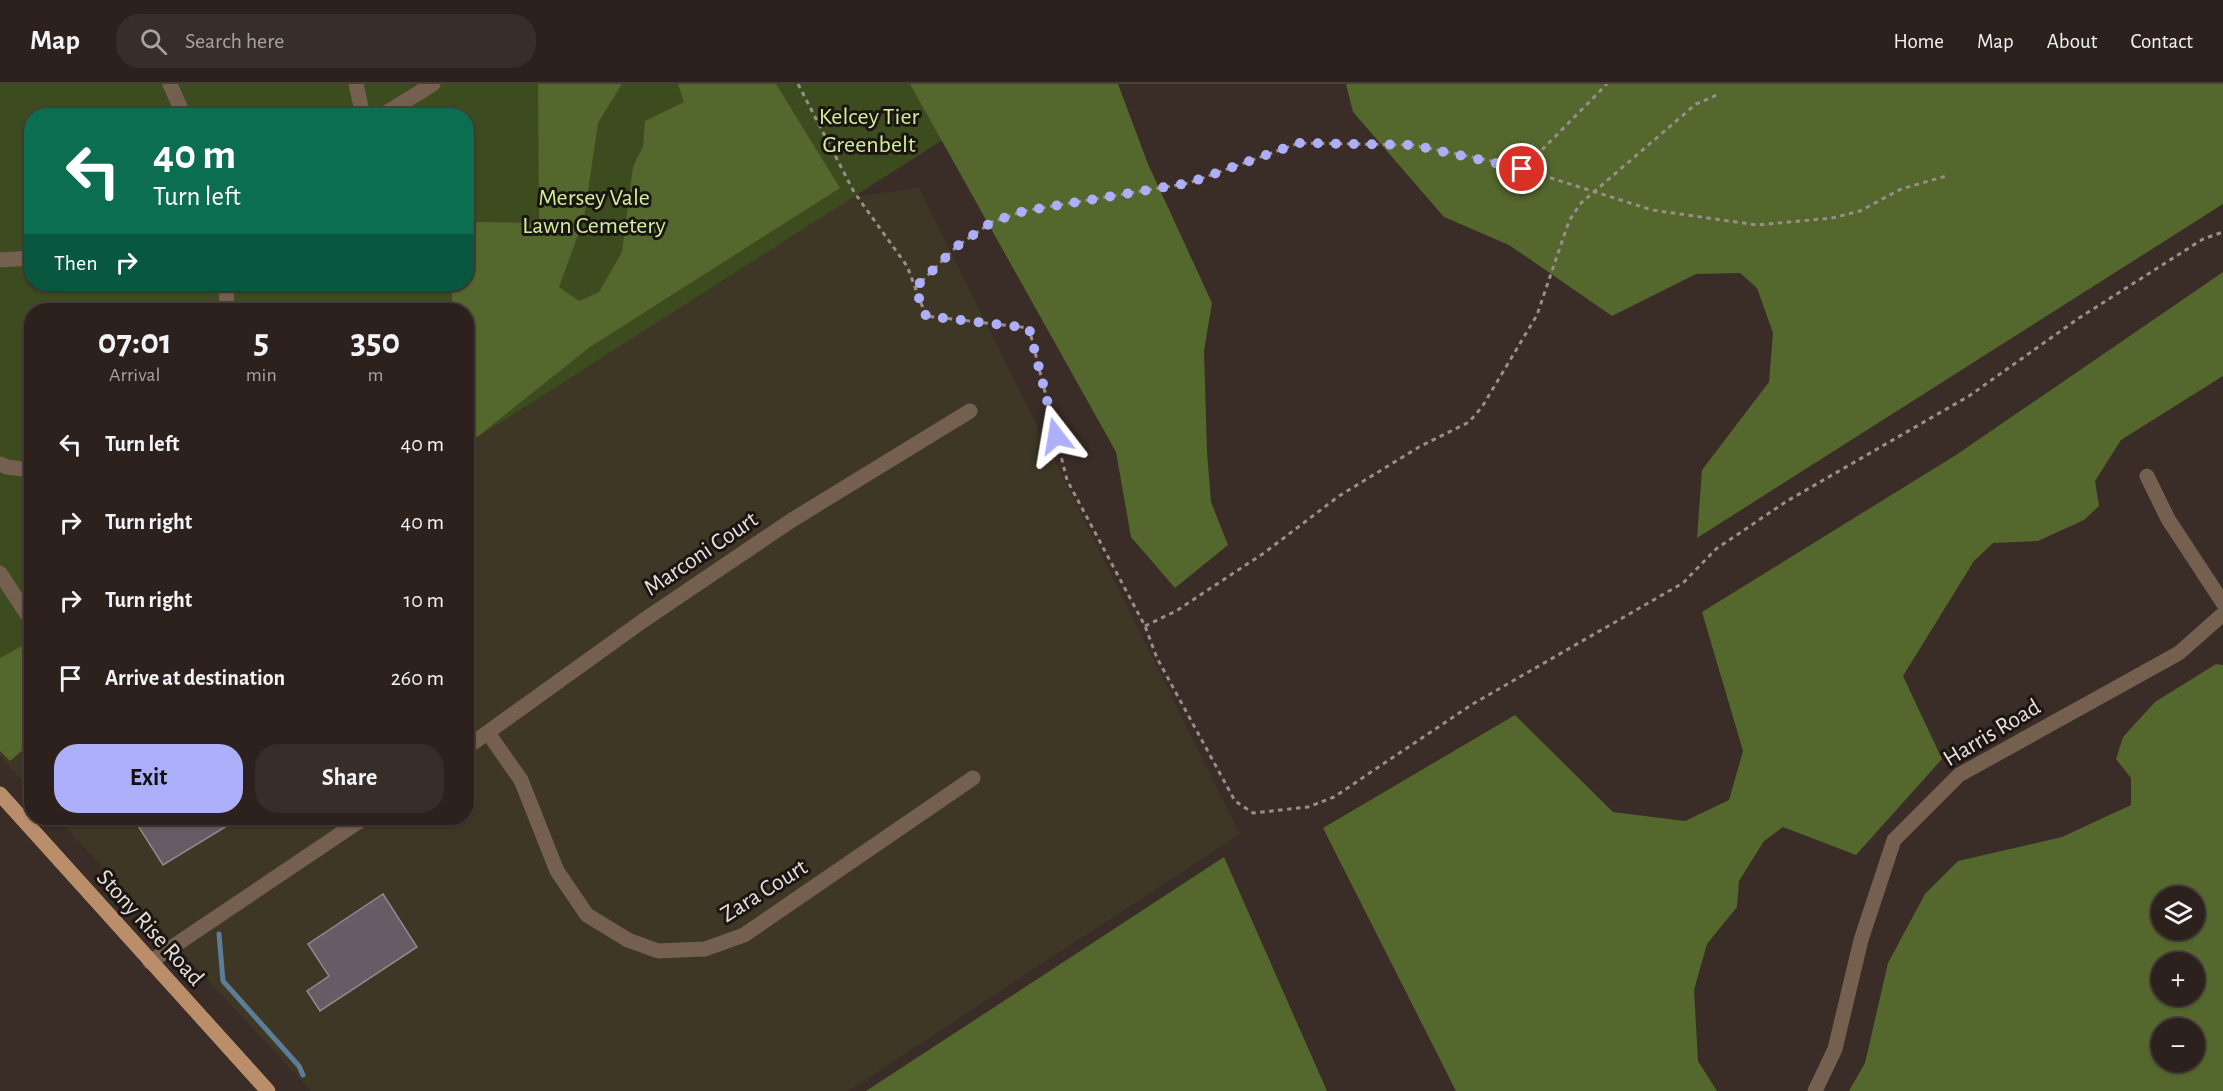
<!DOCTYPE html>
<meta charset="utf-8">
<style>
:root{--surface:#2c211c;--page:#382e29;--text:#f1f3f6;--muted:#a6a3a3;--line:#483e3b;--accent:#adaffb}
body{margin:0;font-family:"Alegreya Sans",sans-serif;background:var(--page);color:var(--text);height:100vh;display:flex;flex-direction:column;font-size:22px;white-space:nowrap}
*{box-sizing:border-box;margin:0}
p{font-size:20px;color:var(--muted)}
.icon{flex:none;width:33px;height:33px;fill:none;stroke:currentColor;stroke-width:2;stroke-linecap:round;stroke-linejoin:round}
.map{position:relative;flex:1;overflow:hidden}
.details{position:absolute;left:24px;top:219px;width:450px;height:522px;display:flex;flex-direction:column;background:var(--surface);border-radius:24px;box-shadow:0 2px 4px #0004,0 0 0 2px var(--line)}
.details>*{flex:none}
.guide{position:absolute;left:24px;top:24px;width:450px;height:183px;border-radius:24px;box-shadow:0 2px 4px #0004,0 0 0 2px var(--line);background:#0b6e4f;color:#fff;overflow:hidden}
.tools{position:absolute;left:2151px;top:802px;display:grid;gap:12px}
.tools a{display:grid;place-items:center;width:54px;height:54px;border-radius:50%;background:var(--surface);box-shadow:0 2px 4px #0004,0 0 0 2px var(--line);font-size:30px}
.pin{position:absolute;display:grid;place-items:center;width:51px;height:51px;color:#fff;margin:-26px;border:3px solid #fff;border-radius:50%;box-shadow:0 2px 6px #0007}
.me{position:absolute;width:66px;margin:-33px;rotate:346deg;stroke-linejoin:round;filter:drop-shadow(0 0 4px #0008)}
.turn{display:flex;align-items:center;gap:21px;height:126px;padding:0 30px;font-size:27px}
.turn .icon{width:78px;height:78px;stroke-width:2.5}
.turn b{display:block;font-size:42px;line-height:51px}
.then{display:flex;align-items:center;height:57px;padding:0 30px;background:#0003;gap:12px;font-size:22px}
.eta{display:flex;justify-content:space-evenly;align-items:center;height:102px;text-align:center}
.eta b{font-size:36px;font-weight:700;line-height:42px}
.cta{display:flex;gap:12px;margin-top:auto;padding:12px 30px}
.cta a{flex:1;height:69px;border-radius:24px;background:var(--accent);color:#111;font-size:24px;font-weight:700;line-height:69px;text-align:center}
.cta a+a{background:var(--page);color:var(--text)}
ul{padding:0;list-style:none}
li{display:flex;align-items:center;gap:18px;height:78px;padding:0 30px}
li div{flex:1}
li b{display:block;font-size:22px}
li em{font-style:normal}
header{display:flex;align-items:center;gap:36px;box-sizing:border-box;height:84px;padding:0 30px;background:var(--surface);border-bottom:2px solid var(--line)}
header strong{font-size:28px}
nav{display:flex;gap:33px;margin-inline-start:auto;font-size:21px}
.search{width:420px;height:54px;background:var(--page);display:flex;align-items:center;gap:15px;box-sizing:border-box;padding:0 21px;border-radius:24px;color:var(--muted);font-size:22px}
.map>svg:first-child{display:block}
.industrial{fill:#3e3725}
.green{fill:#3d4c1f;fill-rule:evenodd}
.forest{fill:#54672d;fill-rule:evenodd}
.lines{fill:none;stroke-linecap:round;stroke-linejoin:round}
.stream{stroke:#5c7d98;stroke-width:5}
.building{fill:#695b65;stroke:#958690;stroke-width:1.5}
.path{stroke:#998e89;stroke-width:3;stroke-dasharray:4.5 4.5;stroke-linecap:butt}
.minor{stroke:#755f4e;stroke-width:15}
.major{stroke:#ba8e6a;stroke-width:15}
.route{stroke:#adaffb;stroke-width:10;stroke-dasharray:0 18}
.labels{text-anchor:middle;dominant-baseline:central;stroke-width:6;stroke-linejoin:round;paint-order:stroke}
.park-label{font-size:24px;fill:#d0ef98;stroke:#1c1613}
.street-label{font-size:24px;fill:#e8dfdb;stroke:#1c1613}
</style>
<header>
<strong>Map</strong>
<div class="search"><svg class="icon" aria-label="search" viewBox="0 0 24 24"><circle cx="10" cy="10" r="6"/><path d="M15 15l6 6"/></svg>Search here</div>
<nav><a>Home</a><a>Map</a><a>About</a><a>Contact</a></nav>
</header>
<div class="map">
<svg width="2223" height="1007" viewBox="0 0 2223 1007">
<rect width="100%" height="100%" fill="#3a2c26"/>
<g class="industrial">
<path d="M919,104L1240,750L848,1007H311L57,734H466L467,360L852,113Z"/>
<path d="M31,637V706L0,672V658Z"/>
</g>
<path class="green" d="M0,0H1030L467,360L466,226H32L31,637L0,658ZM32,32H466V200H32Z"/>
<g class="forest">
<path d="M538,0H622L598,39L584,134L559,203L579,217L599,208L622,168L633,83L643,62L645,37L684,18L678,0H776L840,104L590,263L467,361L466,226H452V200H466L467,146L478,138L539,139Z"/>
<path d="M910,0H1118L1148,80L1212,219L1204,267L1207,368L1211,418L1228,461L1175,504L1131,453L1116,368Z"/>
<path d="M1346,0H2223V120L1697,454L1702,386L1769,298L1773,249L1757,204L1740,189L1696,190L1612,232L1509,161L1444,133L1353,28Z"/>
<path d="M2223,188V292L2121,356L2095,397L2099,422L2084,436L2038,457L1993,459L1974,477L1903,592L1942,675L1856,771L1783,743L1764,757L1739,797L1737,823L1707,860L1694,906L1698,977L1717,1007H1456L1323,744L1515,631L1613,728L1685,737L1729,716L1743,667L1702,528L1956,371Z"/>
<path d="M31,557V659L10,677L0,667V574Z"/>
<path d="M2216,580L2223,581V1007H1849L1865,979L1888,879L1925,810L1958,777L2062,753L2131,721V694L2116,675L2123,653L2155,618ZM2162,813H2194V846H2162ZM2162,879H2194V912H2162ZM2162,945H2194V978H2162Z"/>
<path d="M1224,773L1327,1007H866Z"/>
</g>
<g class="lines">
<path class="stream" d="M219,850L223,897L299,982L303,991"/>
</g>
<g class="building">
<path d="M133,734H240L163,781Z"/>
<path d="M383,810L417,863L320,927L307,907L329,892L308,860Z"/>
</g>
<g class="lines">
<g class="path">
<path d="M798,0L854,108L907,182L926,232L1029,244L1067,396L1145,542L1157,574L1235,717L1253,729L1308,723L1334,713L1471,621L1683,499L1716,465L1787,417L1969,312L2079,234L2203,155L2223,148"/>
<path d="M1523,85L1607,0"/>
<path d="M915,204L956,163L992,138L1024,127L1189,99L1299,59L1413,61L1507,80L1652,126L1757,141L1832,134L1860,127L1901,105L1946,92"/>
<path d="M1145,542L1176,527L1264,469L1339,412L1419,363L1469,338L1482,323L1537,231L1569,137L1581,119L1696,20L1719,10"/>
</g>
<g class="minor">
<path d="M170,0L184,32"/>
<path d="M356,0L363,32"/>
<path d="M381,32L433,0"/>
<path d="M0,176L32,174"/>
<path d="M226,226L227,200"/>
<path d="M0,380L7,383L32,386"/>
<path d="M2147,392L2168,435L2223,519"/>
<path d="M0,489L32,538"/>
<path d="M488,649L521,696L557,787L587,831L628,856L658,867L705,865L744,851L973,694"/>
<path d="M466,664L644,536L792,436L970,327"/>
<path d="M150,878L364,734"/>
<path d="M1815,1007L1835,965L1861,856L1894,756L1959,691L2179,569L2223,530"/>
</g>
<path class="major" d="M0,710L268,1007"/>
</g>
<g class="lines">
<path class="route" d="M1056,352L1029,244L926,232L915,204L956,163L992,138L1024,127L1189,99L1299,59L1413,61L1522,85"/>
</g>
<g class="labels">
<g class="park-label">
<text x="869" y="33">Kelcey Tier<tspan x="869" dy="28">Greenbelt</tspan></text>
<text x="594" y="114">Mersey Vale<tspan x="594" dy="28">Lawn Cemetery</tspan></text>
</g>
<g class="street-label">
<text transform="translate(701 470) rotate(-34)">Marconi Court</text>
<text transform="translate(1992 649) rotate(-31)">Harris Road</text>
<text transform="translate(764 807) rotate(-32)">Zara Court</text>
<text transform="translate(150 844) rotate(48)">Stony Rise Road</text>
</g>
</g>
</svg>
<div class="tools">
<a><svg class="icon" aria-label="layers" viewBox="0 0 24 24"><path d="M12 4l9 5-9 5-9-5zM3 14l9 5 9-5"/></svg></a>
<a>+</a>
<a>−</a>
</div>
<div class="pin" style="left:1522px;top:85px;background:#d93025"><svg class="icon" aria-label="arrive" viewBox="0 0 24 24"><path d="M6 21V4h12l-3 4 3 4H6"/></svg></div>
<svg class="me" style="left:1056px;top:352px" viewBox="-20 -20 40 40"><path d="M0-17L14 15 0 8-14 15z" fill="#adaffb" stroke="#fff" stroke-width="4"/></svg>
<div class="guide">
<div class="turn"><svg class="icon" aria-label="left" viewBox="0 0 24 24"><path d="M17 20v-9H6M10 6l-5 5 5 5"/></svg><div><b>40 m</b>Turn left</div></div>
<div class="then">Then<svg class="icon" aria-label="right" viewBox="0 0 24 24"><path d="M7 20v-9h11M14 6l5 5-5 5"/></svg></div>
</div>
<section class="details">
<div class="eta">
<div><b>07:01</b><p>Arrival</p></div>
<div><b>5</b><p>min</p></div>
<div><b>350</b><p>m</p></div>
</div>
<ul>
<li><svg class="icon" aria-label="left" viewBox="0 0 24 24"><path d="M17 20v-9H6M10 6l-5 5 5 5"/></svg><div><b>Turn left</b></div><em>40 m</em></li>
<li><svg class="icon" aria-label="right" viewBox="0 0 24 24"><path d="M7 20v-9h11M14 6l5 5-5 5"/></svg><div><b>Turn right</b></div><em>40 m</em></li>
<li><svg class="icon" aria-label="right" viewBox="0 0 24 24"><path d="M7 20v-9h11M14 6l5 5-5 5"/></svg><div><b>Turn right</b></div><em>10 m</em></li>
<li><svg class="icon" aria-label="arrive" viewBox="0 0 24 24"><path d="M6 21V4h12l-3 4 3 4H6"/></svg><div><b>Arrive at destination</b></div><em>260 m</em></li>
</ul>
<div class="cta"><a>Exit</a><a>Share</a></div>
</section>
</div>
